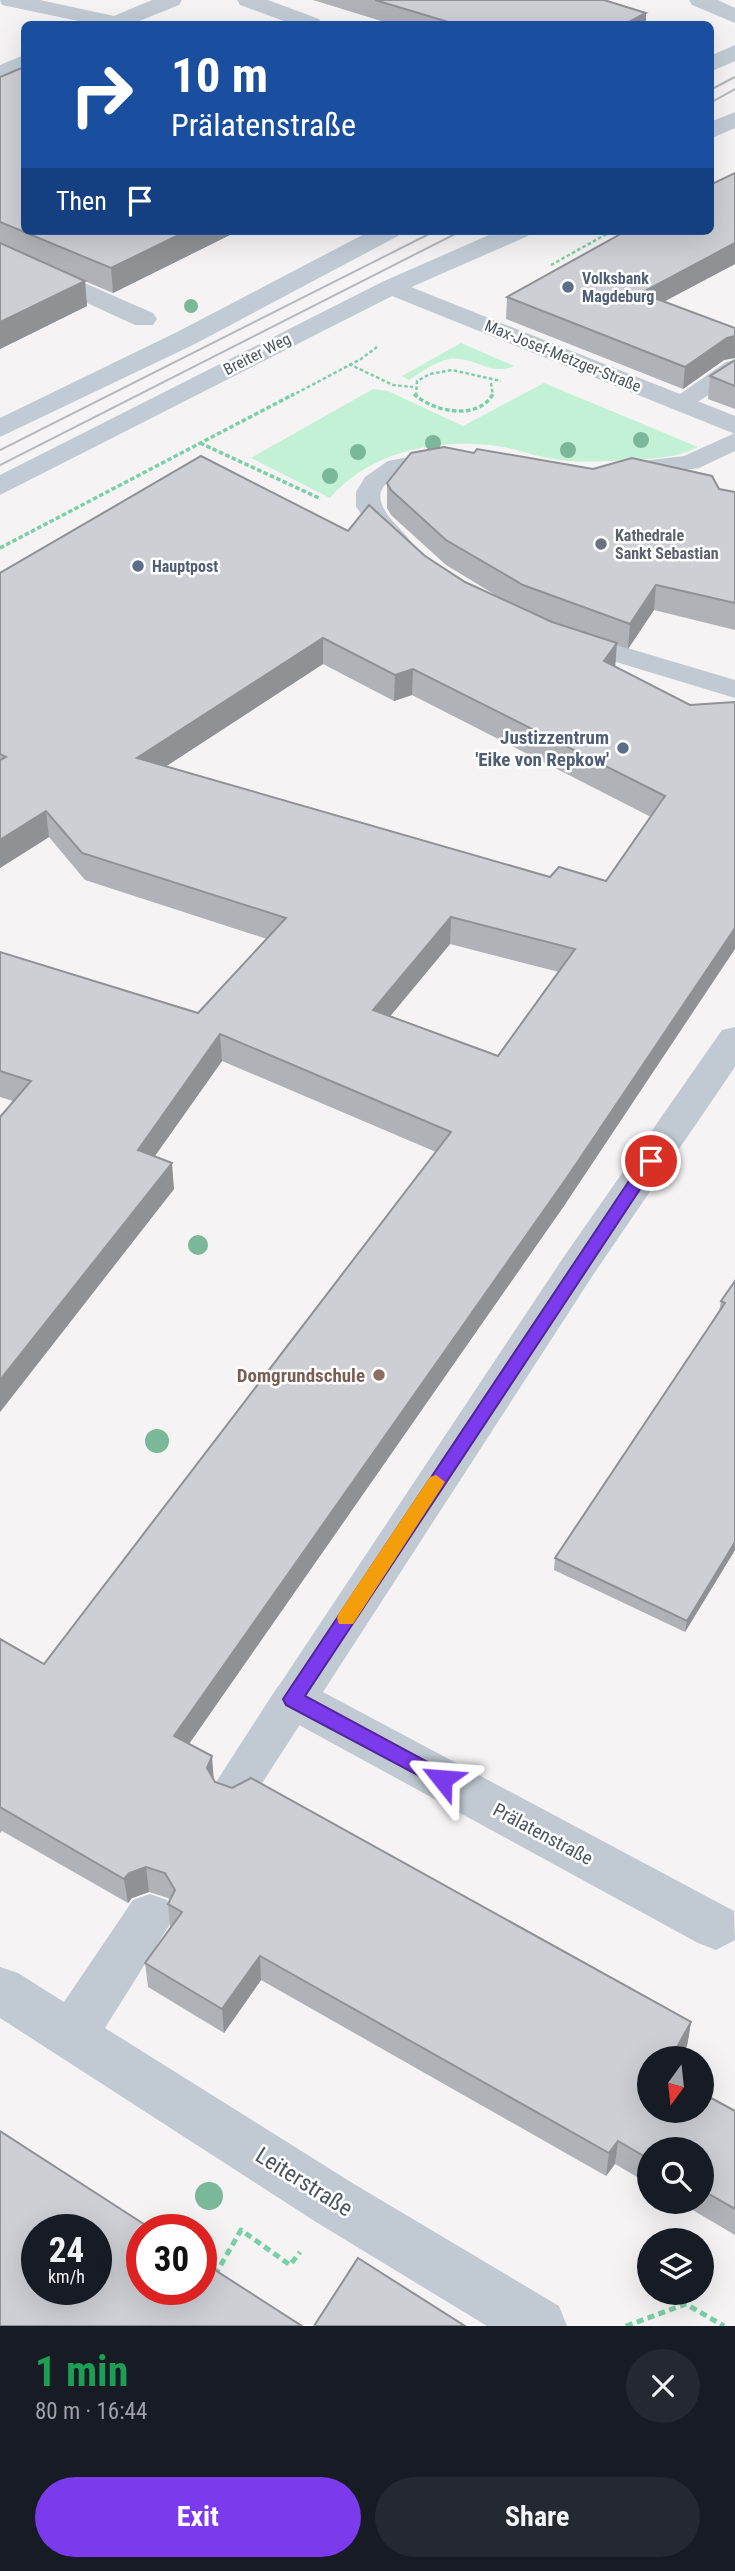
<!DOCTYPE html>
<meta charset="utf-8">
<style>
:root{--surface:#171b24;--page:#242831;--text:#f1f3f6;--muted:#9ea1a6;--accent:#7c3aed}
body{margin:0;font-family:"Roboto Condensed",sans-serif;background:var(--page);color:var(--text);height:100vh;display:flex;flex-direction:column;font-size:26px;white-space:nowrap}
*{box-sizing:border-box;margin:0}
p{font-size:23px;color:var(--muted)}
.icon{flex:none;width:38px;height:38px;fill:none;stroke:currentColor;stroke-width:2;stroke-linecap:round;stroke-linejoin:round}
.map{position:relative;height:2326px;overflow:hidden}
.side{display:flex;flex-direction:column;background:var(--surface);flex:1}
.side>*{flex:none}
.banner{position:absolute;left:21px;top:21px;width:693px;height:214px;border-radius:10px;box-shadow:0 7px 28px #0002;background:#1a4fa0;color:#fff;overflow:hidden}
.needle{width:46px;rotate:195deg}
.controls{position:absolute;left:637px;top:2046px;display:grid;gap:14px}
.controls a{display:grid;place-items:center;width:77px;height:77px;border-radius:50%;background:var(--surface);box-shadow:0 7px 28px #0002;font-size:35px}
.speed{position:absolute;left:21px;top:2214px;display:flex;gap:14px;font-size:35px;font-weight:700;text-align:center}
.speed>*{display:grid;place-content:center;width:91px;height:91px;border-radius:50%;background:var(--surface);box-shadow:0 7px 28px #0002;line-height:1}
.speed small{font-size:18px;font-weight:400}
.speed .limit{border:10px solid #d22;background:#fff;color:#111}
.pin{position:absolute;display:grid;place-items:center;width:60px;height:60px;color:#fff;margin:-30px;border:4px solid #fff;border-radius:50%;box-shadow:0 2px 7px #0007}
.me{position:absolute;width:77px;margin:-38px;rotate:298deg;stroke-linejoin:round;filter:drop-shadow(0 0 5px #0008)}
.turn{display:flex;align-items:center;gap:24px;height:147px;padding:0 35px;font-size:32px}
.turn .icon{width:91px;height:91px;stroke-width:2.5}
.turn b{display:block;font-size:49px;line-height:60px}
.then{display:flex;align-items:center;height:66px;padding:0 35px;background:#0003;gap:14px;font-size:26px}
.round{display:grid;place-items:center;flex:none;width:74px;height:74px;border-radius:37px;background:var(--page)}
.head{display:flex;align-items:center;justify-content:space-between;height:119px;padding:0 35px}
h1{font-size:42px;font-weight:700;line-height:52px;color:#1e9e55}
.cta{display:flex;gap:14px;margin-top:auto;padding:14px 35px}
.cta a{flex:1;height:80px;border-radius:42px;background:var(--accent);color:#fff;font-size:28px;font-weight:700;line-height:80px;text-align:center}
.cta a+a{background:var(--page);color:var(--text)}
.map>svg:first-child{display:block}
.green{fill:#c3f1d5}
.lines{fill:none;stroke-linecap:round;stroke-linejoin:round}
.path-far2{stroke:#7ad0a6;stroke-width:2.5;stroke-dasharray:3.5 2.5;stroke-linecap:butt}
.path-far1{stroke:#7ad0a6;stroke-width:3.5;stroke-dasharray:4.5 2.5;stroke-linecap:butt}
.path{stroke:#7ad0a6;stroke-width:5;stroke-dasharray:7 4.5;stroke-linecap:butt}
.lane{fill:#c1cad2;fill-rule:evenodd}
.street{fill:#c1cad2;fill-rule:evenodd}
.secondary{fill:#c1cbd6;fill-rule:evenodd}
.tram{stroke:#b5b8bd;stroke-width:2}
.tree{fill:#7bb799}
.wall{fill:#b0b2b7;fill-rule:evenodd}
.shaded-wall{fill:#909195}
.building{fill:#cdcfd5;stroke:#909195;stroke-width:2;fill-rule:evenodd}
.route{fill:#7c3aed;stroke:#51269a;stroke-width:2}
.slow{fill:#f59e0b}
.service-dot{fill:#5c6f8a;stroke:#fff;stroke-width:2.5}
.worship-dot{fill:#6b7280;stroke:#fff;stroke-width:2.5}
.education-dot{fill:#8d6e63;stroke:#fff;stroke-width:2.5}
.labels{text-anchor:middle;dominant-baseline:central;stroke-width:5;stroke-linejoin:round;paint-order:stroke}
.far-service-label{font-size:16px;font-weight:bold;fill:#4e5e75;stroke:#fff;text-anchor:start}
.far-street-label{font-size:16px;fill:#4a5661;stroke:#fff}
.far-worship-label{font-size:16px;font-weight:bold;fill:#5b616d;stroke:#fff;text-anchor:start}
.service-label{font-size:19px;font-weight:bold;fill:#4e5e75;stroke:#fff;text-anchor:end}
.education-label{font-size:19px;font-weight:bold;fill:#785e54;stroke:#fff;text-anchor:end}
.street-label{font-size:19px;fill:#4a5661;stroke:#fff}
.near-street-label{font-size:23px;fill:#4a5661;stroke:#fff}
</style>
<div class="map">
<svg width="735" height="2326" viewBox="0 0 735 2326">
<rect width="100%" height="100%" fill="#f5f3f3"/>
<g class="green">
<path d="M461,343L514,366C490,377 473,355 449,359C436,361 420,373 409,380L402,376Z"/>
<path d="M544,383L698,447C676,458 654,459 630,460C607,461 583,463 560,460C541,458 522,451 503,447C442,437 371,450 330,498L251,458L373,389L388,391L463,426Z"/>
</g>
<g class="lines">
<g class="path-far2">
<path d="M551,265L612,231"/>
<path d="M349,364L393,385L413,387"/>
<path d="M491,383L493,396"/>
<path d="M291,396L361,359L377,347"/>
<path d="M416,396L417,381L430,374L452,370L501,381"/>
</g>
<g class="path-far1">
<path d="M414,394C433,412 478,421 493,394"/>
<path d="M200,443L319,498"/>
<path d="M0,548L294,394"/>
</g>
<g class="path">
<path d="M215,2275L241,2230L290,2265L300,2252"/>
<path d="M626,2326L686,2304L724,2326"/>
</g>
<g class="lane">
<path d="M735,360V378L688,408H670L667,403L726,362Z"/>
<path d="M735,433V451L699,468L625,479L616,476L612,471L616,466L625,463L684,456Z"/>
<path d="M449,449L458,452L462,457L458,462C439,467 366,471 383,507C389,520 403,530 411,542L407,548H389L356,507V492L365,477L388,461Z"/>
<path d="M570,631L735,680V698L560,645L556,639L560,633Z"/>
<path d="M293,1681L308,1686L314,1699L308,1712L248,1805L233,1811L218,1805L211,1792L218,1779L278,1686Z"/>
</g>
<g class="street">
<path d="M0,0H40L114,16L152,0H182L179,5L132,24H93L2,5Z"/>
<path d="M237,0H268L319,19L322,24H292L240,5Z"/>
<path d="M689,0H718L735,8V23L692,5Z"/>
<path d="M24,55V70L0,80V65Z"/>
<path d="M0,246L153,313L157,319L153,325H135L0,263Z"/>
<path d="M391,279L735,416V434L382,292L378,287L382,282Z"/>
<path d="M735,1027V1067L593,1275L323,1692L734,1911L735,1940L716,1950L698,1943L277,1713L270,1699L565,1255L722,1030Z"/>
<path d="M150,1894L167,1900L175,1916L105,2028L354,2184L559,2306L567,2326H487L316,2222L0,2018V1967L18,1973L64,2002L133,1900Z"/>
</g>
<g class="secondary">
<path d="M735,45V61L710,72V56Z"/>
<path d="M735,112V128L710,139V122Z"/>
<path d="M370,231H401L398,236L195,344L0,437V418L177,332Z"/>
<path d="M498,231H531L528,236L400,292L0,495V475L382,282Z"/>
</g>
<g class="tram">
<path d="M710,90L735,77"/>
<path d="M710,103L735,89"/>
<path d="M0,450L435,231"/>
<path d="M0,465L461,231"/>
</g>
</g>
<g class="tree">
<circle cx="191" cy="306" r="7"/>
<circle cx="641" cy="440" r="8"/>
<circle cx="433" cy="443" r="8"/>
<circle cx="568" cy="450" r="8"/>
<circle cx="358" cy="452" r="8"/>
<circle cx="330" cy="476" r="8"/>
<circle cx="198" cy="1245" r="10"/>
<circle cx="157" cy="1441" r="12"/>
<circle cx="209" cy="2196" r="14"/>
</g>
<g class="wall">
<path d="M313,0H604L646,13V24H391Z"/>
<path d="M0,77L238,231L113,293L75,277L85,281L87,306L0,349Z"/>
<path d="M735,264L664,301L735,328V358L724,360L683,389L506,319L507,297Z"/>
<path d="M735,360V409L708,399L710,376Z"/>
<path d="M474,453L593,469L735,492V630L654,610L628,649L616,645L615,666L690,705L566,1203L189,1744L215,1782L691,2022L687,2046L649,2110L735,2111V2235L679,2202H702V2149H649V2184L615,2164L606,2176L261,1980L224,2033L148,1987L145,1963L170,1928L168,1904L170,1900L168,1898L149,1892L132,1898L128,1903L2,1831L0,1833V1639L44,1664L436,1152L222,1061L155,1156L174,1189L0,1412V1117L13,1101L0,1097V952L198,1013L267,939L85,880L49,837L0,868V573L348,531L425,556L465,582L507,602L446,565L391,515L387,508V483ZM323,664L394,701L412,695L651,817L606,881L550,877L166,766ZM450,944L559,972L498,1056L390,1016Z"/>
<path d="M735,1281V1550L685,1632L554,1570L555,1558L719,1312L721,1301Z"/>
</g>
<g class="shaded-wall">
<path d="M646,13V24H625Z"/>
<path d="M187,231H238L113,293L111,268Z"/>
<path d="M735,243V264L639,315L641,293Z"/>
<path d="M85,281L87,306L0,349V322Z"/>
<path d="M735,336V358L724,360L683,389L685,367L727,338Z"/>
<path d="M656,585L654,610L628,649L630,624Z"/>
<path d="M323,638V664L139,784L137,758Z"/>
<path d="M617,643L615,669L604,661Z"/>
<path d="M413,669L412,695L394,701L395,675Z"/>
<path d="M46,811L49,837L0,868V840Z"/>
<path d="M451,917L450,944L373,1037V1010Z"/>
<path d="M735,928V949L566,1203L177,1761L174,1736Z"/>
<path d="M220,1034L222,1061L140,1177L138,1150Z"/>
<path d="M172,1163L174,1189L0,1412V1380Z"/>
<path d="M735,1542V1550L685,1632L687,1621Z"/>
<path d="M212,1756L214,1782L207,1768Z"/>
<path d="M146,1867L149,1892L132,1898L128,1903L124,1879L129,1873Z"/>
<path d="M260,1956L261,1980L224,2033L222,2009Z"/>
<path d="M691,2022L687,2046L680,2058H671Z"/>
<path d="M618,2141L615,2164L606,2176L609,2153Z"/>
</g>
<g class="building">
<path d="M375,0H604L646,13L625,24H455Z"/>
<path d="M24,67V231H187L111,268L0,222V77Z"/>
<path d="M735,173V243L641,293L735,328V336L727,338L685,367L507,297L626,231H710V185Z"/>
<path d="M0,243L85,281L0,322Z"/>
<path d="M735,360V386L710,376Z"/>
<path d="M444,447L474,453L477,449L593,469L632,458L712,476L719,489L735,492V603L656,585L630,624L523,585L446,540L391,490L387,483L411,453Z"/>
<path d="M201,456L348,531L369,505L425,556L465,582L552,622L617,643L604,661L690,705L735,702V928L568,1176L174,1736L212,1756L207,1768L215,1782L232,1788L251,1778L691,2022L671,2058H649V2110H702V2093L735,2111V2209L702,2190V2149H649V2159L618,2141L609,2153L260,1956L222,2009L145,1963L182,1912L168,1904L175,1890L165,1873L146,1867L129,1873L124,1879L0,1807V1639L44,1664L451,1132L220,1034L138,1150L172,1163L0,1380V1117L31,1081L0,1071V952L198,1013L286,918L82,853L46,811L0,840V760L6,757L0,754V573ZM323,638L395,675L413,669L665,796L606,881L559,867L550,877L137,758ZM451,917L575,949L498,1056L373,1010Z"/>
<path d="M735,1281V1542L687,1621L555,1558L725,1303L721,1301Z"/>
<path d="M0,2131L153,2230H142V2289H201V2261L302,2326H0ZM37,2230H96V2289H37Z"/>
<path d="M358,2258L465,2326H314Z"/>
</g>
<path class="route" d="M651,1155L656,1157V1165L305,1696L448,1773L451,1779L448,1785L442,1788L286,1705L283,1699L645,1157Z"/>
<path class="slow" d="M436,1475L445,1482L442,1487L353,1624H339L337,1618L339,1613L430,1477Z"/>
<g class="service-dot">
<circle cx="568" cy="287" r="7"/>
<circle cx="138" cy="566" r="7"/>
<circle cx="623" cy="748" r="7"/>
</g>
<circle class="worship-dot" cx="601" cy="544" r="7"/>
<circle class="education-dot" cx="379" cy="1375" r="7"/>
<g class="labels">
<g class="far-service-label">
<text x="582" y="278">Volksbank<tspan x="582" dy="18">Magdeburg</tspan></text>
<text x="152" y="566">Hauptpost</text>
</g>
<g class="far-street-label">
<text transform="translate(257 354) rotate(-27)">Breiter Weg</text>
<text transform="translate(563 356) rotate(22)">Max-Josef-Metzger-Straße</text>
</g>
<g class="far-worship-label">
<text x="615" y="535">Kathedrale<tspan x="615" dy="18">Sankt Sebastian</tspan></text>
</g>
<g class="service-label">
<text x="609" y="737">Justizzentrum<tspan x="609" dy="22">'Eike von Repkow'</tspan></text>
</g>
<g class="education-label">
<text x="365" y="1375">Domgrundschule</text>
</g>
<g class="street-label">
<text transform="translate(543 1834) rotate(28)">Prälatenstraße</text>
</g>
<g class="near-street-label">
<text transform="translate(304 2182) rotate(32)">Leiterstraße</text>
</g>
</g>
</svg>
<div class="controls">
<a><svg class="needle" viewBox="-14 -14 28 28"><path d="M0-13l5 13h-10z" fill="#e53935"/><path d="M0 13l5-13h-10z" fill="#9ea1a6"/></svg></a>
<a><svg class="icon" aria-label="search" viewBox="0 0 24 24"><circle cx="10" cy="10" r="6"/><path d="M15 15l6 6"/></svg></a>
<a><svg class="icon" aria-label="layers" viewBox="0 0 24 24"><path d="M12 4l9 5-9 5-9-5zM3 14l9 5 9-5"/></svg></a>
</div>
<div class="speed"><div>24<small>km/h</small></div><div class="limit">30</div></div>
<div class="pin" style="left:651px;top:1161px;background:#d93025"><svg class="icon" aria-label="arrive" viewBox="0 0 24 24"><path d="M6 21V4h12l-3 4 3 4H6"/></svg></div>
<svg class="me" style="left:442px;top:1779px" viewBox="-20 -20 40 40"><path d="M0-17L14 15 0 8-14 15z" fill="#7c3aed" stroke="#fff" stroke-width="4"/></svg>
<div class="banner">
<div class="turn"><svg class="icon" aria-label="right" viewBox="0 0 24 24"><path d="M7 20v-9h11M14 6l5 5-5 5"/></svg><div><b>10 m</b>Prälatenstraße</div></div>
<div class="then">Then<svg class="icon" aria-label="arrive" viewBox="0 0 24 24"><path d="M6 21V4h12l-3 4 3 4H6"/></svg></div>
</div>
</div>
<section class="side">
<div class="head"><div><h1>1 min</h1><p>80 m · 16:44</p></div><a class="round"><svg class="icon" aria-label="close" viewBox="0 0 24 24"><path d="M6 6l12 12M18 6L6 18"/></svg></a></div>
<div class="cta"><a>Exit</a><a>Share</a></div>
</section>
